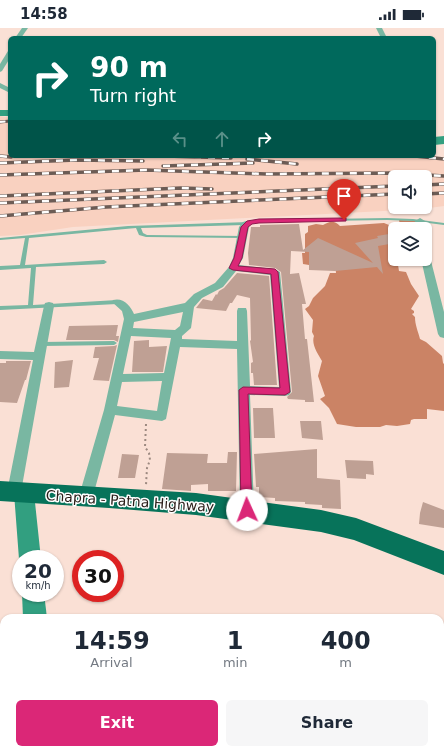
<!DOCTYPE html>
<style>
:root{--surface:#fff;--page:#f6f6f7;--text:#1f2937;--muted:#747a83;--accent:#db2777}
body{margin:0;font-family:"DejaVu Sans",sans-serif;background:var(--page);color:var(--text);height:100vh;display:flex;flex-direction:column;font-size:15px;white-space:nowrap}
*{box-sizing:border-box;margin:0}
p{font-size:13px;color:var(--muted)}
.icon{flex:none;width:22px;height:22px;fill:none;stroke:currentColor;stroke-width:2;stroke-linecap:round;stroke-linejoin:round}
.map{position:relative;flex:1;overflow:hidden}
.panel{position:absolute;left:0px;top:586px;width:444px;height:140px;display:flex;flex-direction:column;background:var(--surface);border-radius:12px 12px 0 0;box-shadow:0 1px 3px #0004}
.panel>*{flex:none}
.hud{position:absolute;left:8px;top:8px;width:428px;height:122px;border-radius:6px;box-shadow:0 1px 3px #0004;background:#00695c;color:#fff;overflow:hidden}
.controls{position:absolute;left:388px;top:142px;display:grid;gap:8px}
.controls a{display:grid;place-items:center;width:44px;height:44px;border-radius:6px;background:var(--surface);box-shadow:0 1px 3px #0004;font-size:20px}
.speed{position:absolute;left:12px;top:522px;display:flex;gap:8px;font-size:20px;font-weight:700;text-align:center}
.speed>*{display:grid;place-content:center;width:52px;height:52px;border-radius:50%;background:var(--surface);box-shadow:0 1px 3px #0004;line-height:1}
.speed small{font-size:10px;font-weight:400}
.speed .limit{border:6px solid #d22;background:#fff;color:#111}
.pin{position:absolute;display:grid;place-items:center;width:34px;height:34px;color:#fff;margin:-41px -17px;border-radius:50% 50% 50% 0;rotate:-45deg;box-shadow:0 0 4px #0007}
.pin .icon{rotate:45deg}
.me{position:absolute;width:44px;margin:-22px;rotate:358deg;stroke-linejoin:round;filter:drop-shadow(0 0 3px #0008)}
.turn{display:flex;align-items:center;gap:14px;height:84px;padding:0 16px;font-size:18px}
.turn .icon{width:52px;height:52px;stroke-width:2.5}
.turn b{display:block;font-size:28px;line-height:34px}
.lanes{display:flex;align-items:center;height:38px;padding:0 16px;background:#0003;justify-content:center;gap:20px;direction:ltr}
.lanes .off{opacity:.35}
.eta{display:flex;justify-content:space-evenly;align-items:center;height:68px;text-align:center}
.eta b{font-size:24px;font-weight:700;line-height:28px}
.primary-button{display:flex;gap:8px;margin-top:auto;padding:8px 16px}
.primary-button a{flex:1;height:46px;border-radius:6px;background:var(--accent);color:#fff;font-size:16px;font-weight:700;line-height:46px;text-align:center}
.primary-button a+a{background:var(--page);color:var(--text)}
.status{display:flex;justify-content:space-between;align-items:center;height:28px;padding:0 20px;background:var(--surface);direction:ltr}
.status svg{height:11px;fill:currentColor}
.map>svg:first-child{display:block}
.built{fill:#f9d1c0;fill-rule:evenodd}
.water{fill:#cb8365}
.building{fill:#bfa094}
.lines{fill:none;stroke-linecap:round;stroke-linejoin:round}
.path{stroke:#9c8980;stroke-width:2;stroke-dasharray:2 3;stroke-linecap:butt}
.lane{fill:#79b7a2;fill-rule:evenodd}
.street{fill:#79b7a2;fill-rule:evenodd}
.secondary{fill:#329f80;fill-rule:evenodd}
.highway{fill:#07735a;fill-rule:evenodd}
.rail-far1-casing{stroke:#6c5c55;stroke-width:3}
.rail-casing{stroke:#6c5c55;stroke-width:3.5}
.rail-far1{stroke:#fff;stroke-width:2;stroke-dasharray:5.5;stroke-linecap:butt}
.rail{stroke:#fff;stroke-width:2.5;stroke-dasharray:7;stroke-linecap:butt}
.route{fill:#db2777;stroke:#8e194d}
.labels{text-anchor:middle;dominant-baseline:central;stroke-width:3;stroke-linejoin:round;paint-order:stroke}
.street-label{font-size:14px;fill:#2a1e19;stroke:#fff}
</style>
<div class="status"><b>14:58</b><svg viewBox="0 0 49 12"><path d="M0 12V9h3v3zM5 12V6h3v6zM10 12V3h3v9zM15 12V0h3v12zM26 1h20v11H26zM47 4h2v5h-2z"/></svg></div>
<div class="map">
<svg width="444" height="726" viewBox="0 0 444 726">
<rect width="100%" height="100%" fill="#fae0d5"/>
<path class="built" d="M0,88L10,90V128H371L444,131V178L422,181L73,199L20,207L0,208ZM395,149H425V179H395Z"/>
<path class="water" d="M399,192L416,193V198L413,194H407L409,200L414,201H395V231H400V235L407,237H398L399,243L406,244L411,256L419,268L411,281L414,283V285L412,286L415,289C415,297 418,303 420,311L426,314L442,328L443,335L444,336V383L427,381V391H414L411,392L410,396L397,398L386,397L380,399H356L337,396L329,380L320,371L325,368L318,348L322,333C318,326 311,316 314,308L312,304L313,292L305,281L309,278L313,270L325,258L330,245H336L335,235L309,234V237L303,236L302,225H305V206L308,204V198L316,196L323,197C330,193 334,192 340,198L384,195L389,197H400Z"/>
<g class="building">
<path d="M299,196L303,222L318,210L373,235L355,215L378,210L377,208L395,205V215L378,218L383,246L377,239L335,243L309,242V224L291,223L290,246L299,245L306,276H302L305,311H307L314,374H305V372L288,371L287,369L292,364L281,244L275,240L249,237L248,225L251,199H260V197Z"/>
<path d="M237,245L269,248L277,357H254L253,345H251V335L253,334L250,313L251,312L250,270L237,267L232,275H230L226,283L196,280L203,271L212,273L216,266L217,267L219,263L224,260Z"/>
<path d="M118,297L116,308H119L118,314L114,312H66L69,298Z"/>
<path d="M149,312V319L167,318L163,344H132L134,313Z"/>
<path d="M117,317L109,353L93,352L99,330H93L95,319L114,318Z"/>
<path d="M73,332L69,359L54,360L55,334Z"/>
<path d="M6,333H31L26,352H25L17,375L0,374V335H6Z"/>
<path d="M253,380H273L275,410H254Z"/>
<path d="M300,393H321L323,412L302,410Z"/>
<path d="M317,421V450L340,452L341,481L322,480V477L305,476V474L275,473V470L259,469V459H256L254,426Z"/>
<path d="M228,424H237L236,463H208V456L191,457V463L162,461L167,425L208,426L207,435H227Z"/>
<path d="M122,426L139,427L135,450H118Z"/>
<path d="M345,432L373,433L374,447L366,446V451L347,450Z"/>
<path d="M423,474L444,482V500L419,496L420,485Z"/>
</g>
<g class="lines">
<path class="path" d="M146,396L145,419L149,425L150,432L147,440L146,457"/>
<g class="lane">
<path d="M387,190L413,191L444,195V197L413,193L387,192L259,194L246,197H244L141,200L143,205L147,207L244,208V210H242L146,209L139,207L136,200L29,210L25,237L104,232L107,234L104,236L36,239L33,277L117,272L120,274L117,276L0,282V278L28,277L31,240L0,242V238L20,237L25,210L0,212V210L128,198L249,194L259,192Z"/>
<path d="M114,313L117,315L114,317L42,318L39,316L42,314Z"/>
</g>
<g class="street">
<path d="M22,0H28L21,10H15Z"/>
<path d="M376,0H382L387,10H381Z"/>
<path d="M10,22V30L2,43L0,44V36L8,23Z"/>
<path d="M0,55L10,60V65L0,60Z"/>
<path d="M420,190L425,193L426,201L425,202L416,201L415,193Z"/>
<path d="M246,193L251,196L249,199L243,230L239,237L275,241L280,244L291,364L289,367L285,368L250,367L254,482L252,486L247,488L242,486L240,482L237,321L180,319L166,391L162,393L115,387L93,468L91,472L86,474L81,472L79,468L104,382L124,291L122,283L112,274L113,272C123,269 131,278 134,286L185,275L194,266L215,255L229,239L233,230L239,199L243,194ZM236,243L270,247L279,359L250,358L247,283L246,280H238L237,283V313L182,311V308L191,300L194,279L202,270L223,259ZM183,284L180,298L175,302L133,300L134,294ZM131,308L171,310L164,345L123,346ZM162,353L157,383L117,378L122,354Z"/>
<path d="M425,226L430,229L444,284V310L440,309L438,306L421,231H425Z"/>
<path d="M49,274L53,275L54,278L21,464L19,468L14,470L9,468L7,464L33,332L0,331V323L34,324L44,278L45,275Z"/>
</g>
<g class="secondary">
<rect x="0" y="82" width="10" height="6"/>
<path d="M444,108V116L434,117V109Z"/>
<path d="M24,456L31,459L34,465L41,531H21V535L19,531L14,465L17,459Z"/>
<path d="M22,565H44L47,590H23Z"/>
<rect x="19" y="722" width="26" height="4"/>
</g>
<path class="highway" d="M0,453L196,465L321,482L356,490L444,523V547L354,512L321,504L196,487L109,480L0,473Z"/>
<g class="rail-far1-casing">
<path id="rail-far1" d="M0,94L10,93"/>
</g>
<g class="rail-casing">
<g id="rail">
<path d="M0,128L11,129"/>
<path d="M166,128L231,130"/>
<path d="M415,128L444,131"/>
<path d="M247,131L297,136"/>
<path d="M0,135L76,132L143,133"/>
<path d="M163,138L253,135"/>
<path d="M0,147L146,142L266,146L394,145L444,148"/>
<path d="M425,157L444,156"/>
<path d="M425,166L444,165"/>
<path d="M0,168L181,160L212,161"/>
<path d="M0,175L395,158"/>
<path d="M0,188L106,179L395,166"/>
</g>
</g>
<use href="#rail-far1" class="rail-far1"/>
<use href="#rail" class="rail"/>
</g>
<path class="route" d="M344,190H346V193L259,195L252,196L248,199L242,230L238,238L275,241L278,244L290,364L285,367L248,366L252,482L250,485L247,487L243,485L241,482L239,362L243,359L280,360L271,246L233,242L229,240L234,230L241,199L247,193L259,191Z"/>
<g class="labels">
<g class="street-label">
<text transform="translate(130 473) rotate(4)">Chapra - Patna Highway</text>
</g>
</g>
</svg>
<div class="controls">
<a><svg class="icon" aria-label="sound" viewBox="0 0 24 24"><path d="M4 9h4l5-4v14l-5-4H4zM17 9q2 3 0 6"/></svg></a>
<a><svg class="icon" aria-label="layers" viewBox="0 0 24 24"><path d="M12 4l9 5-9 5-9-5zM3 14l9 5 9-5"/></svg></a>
</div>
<div class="speed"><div>20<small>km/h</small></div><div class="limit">30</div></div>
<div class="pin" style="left:344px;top:192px;background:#d93025"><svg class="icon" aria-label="arrive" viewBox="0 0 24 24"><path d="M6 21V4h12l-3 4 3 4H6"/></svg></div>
<svg class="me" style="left:247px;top:482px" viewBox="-20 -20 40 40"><circle r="19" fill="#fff"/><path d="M0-13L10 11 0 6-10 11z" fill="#db2777"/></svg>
<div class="hud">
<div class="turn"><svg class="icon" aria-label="right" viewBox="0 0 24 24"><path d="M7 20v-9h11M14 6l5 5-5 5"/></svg><div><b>90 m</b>Turn right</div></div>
<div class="lanes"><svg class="icon off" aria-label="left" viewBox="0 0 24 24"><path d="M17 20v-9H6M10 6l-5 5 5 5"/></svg><svg class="icon off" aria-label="ahead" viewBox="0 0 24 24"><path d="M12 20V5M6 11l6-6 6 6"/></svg><svg class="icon" aria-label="right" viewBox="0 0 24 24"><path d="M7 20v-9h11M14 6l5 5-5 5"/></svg></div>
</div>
<section class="panel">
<div class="eta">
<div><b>14:59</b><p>Arrival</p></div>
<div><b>1</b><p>min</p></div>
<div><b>400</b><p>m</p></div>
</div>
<div class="primary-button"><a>Exit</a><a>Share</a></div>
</section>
</div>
